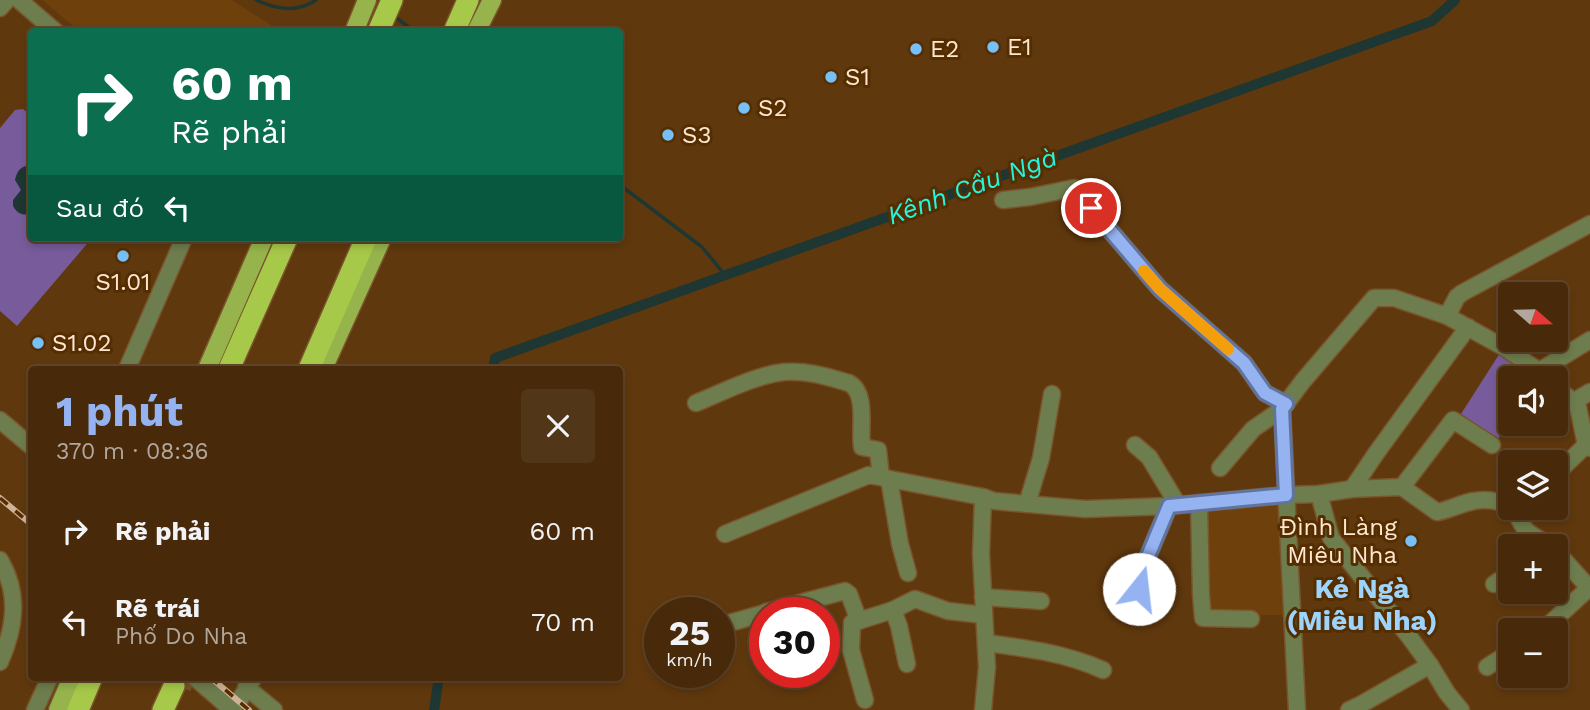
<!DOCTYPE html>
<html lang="vi">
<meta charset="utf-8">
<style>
:root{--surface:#482a0a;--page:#523618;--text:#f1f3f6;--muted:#b1a79c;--line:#60462b;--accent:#95b2f1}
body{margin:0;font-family:"Work Sans",sans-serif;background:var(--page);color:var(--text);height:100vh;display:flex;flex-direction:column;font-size:26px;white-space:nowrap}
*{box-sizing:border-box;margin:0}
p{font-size:23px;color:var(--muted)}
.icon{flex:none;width:38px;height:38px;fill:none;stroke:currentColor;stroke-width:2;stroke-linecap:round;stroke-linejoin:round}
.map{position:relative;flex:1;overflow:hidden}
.drawer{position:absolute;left:28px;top:366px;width:595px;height:315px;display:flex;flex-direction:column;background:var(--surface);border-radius:7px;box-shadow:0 4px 10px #0003,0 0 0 2px var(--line)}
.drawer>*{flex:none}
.hud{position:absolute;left:28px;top:28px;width:595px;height:214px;border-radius:7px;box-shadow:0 4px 10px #0003,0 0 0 2px var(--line);background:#0b6e4f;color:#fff;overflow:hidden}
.needle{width:46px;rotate:110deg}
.tools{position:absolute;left:1498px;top:282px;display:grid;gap:14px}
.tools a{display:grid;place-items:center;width:70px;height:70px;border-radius:7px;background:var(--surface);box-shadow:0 4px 10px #0003,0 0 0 2px var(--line);font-size:35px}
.speed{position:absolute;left:644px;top:597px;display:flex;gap:14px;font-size:35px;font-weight:700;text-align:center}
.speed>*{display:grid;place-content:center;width:91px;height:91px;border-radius:50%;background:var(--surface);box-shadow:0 4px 10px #0003,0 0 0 2px var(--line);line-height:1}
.speed small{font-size:18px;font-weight:400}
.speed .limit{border:10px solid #d22;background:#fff;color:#111}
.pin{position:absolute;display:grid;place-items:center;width:60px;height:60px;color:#fff;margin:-30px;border:4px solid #fff;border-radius:50%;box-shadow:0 2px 7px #0007}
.me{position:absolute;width:77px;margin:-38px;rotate:16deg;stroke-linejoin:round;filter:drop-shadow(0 0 5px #0008)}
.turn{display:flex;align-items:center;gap:24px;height:147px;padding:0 28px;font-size:32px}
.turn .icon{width:91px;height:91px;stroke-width:2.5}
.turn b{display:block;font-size:49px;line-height:60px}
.then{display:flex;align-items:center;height:66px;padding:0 28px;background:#0003;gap:14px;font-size:26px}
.round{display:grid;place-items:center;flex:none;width:74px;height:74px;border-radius:7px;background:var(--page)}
.headline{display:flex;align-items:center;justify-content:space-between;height:119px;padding:0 28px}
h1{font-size:42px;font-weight:700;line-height:52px;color:var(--accent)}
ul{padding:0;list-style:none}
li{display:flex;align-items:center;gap:21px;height:91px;padding:0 28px}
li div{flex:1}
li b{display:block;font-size:26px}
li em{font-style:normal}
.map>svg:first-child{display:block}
.built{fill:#6d400c}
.green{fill:#775b9b}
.water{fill:#1e3733}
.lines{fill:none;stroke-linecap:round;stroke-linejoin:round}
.stream{stroke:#1e3733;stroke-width:3.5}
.canal{stroke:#1e3733;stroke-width:10}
.major-tunnel{stroke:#78522a;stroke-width:18;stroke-dasharray:18 9;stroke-linecap:butt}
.minor-casing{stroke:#79542c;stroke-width:19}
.major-casing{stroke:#79542c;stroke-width:21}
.highway-casing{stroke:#79542c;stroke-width:24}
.minor{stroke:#6e7d4d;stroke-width:16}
.major{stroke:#97b44c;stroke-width:18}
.highway{stroke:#a7c949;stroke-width:21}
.rail-casing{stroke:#d0b397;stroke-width:6}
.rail{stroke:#542e00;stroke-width:3.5;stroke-dasharray:10;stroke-linecap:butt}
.route-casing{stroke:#61749d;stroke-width:18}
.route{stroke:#95b2f1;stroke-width:12}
.slow{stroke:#f59e0b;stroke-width:12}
.poi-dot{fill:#77bff7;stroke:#542e00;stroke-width:2.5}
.labels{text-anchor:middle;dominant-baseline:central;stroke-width:6;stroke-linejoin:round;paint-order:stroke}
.poi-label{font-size:24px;fill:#ffe6d1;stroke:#542e00;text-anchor:start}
.water-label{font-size:26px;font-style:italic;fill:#26f5de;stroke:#542e00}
.quarter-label{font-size:28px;font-weight:bold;fill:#9ed3fc;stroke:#542e00}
</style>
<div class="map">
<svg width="1590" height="710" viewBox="0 0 1590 710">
<rect width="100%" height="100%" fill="#60380d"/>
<g class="built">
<path d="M42,0H232L280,31H79Z"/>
<path d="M1281,500L1284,615H1200L1196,507Z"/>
</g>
<g class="green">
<path d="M23,109L31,116L32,238H92L17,326L0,311V128L15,110Z"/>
<path d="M1500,353L1537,378H1510V420L1496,442L1459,417Z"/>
</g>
<path class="water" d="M26,166L31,167L32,211L30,214C22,216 17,213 13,206V200L21,190L15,180C17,172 19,168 26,166Z"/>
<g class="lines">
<g class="stream">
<path d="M256,0C275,9 297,13 316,0"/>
<path d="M394,16L415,32"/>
<path d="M620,185L702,247L725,275"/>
</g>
<g class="canal">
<path d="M493,369L495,358L1432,21L1455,0"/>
<path d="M434,710L439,677"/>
</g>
<path class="major-tunnel" d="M182,688L186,677"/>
<g class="minor-casing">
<g id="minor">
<path d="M19,0L56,32"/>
<path d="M0,8L7,0"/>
<path d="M1003,200L1030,197L1074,188L1160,289L1244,363L1265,393L1286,404"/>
<path d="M1447,316L1457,297L1462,293L1590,224"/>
<path d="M127,369L184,238"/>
<path d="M1539,371L1590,340"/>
<path d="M1556,386L1578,407L1586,445L1590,448"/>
<path d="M1573,402L1590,392"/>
<path d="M696,403C723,392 756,375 784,372C807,370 828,377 849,383C868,393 859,429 862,447L878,450L881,477"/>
<path d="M0,420L32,447"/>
<path d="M1135,445L1149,457L1178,505"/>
<path d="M1220,468L1253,429L1282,409"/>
<path d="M1556,474L1586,445"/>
<path d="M889,479L900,544L908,573"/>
<path d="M1402,487L1453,420L1492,445"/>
<path d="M1352,489L1377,452L1468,327"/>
<path d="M1319,494L1331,538L1408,635L1430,665L1447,693L1461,710"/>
<path d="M1199,503L1201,594L1203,618L1251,619"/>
<path d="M1027,504L1041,458L1052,394"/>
<path d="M725,534L869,475L983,497L994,501L1085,509L1169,506L1286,495L1319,494L1352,489L1402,487L1437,512C1450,510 1461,503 1474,501C1489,498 1505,501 1515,513C1519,518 1522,526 1527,531C1534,537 1543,541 1551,546"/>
<path d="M1556,551L1590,589"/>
<path d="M0,560C20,594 15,628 0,662"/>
<path d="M1494,584L1510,573"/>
<path d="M983,597L1041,601"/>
<path d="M1135,609L1143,568L1169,506"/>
<path d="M893,610L899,626L907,664"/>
<path d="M766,612L845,591L849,594L859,621"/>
<path d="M726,624L765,613"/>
<path d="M1543,630L1589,588"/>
<path d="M986,643C1026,648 1065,653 1103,670"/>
<path d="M1487,667L1510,652"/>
<path d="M194,677L231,709"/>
<path d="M246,687L274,710"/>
<path d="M865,700L851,650L852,623L893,610L915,599L948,611L984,615"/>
<path d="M35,710L50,677"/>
<path d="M231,710L239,701L254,677"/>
<path d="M983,710L987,667L981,554L983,497"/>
<path d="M1297,710L1282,409L1303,381L1374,298H1394L1447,316L1505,348L1539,371L1547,378"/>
<path d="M1349,710L1360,705L1430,665"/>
</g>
</g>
<g class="major-casing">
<g id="major">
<path d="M354,32L367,0"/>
<path d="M476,32L492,0"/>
<path d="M207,369L264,238"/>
<path d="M323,369L382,238"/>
<path d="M58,710L72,677"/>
</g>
</g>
<g class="highway-casing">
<g id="highway">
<path d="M378,32L392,0"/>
<path d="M454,32L468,0"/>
<path d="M229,369L287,238"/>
<path d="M309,369L366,238"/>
<path d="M78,710L92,677"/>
<path d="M163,710L174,686"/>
</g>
</g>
<use href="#minor" class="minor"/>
<use href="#major" class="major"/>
<use href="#highway" class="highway"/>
<g class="rail-casing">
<g id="rail">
<path d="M0,498L32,525"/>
<path d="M210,677L249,710"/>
</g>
</g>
<use href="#rail" class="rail"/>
</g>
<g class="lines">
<g class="route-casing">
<path id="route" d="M1091,208L1160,289L1244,363L1265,393L1286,404L1282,409L1286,495L1169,506L1143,568L1139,589"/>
</g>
<use href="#route" class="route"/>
<path class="slow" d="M1144,271L1160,289L1228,349"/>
</g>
<g class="poi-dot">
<circle cx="993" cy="47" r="7"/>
<circle cx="916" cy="49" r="7"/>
<circle cx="831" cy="77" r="7"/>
<circle cx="744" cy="108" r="7"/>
<circle cx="668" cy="135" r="7"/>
<circle cx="123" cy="256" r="7"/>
<circle cx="38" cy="343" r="7"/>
<circle cx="1411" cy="541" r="7"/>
</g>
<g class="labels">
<g class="poi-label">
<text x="1007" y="47">E1</text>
<text x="930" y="49">E2</text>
<text x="845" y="77">S1</text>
<text x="758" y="108">S2</text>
<text x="682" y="135">S3</text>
<text x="123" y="282" text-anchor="middle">S1.01</text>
<text x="52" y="343">S1.02</text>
<text x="1397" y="527" text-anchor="end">Đình Làng<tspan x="1397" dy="28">Miêu Nha</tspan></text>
</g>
<g class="water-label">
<text transform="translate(972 186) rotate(-20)">Kênh Cầu Ngà</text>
</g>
<g class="quarter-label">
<text x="1362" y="588">Kẻ Ngà<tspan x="1362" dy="32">(Miêu Nha)</tspan></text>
</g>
</g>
</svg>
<div class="tools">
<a><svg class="needle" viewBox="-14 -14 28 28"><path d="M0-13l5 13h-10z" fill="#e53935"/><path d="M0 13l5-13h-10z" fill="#b1a79c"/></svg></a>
<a><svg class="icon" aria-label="sound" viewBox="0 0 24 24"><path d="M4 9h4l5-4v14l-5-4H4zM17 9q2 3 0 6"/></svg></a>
<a><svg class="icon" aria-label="layers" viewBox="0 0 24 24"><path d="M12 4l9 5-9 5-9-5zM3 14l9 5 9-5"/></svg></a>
<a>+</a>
<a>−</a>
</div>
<div class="speed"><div>25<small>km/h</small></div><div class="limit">30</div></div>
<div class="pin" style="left:1091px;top:208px;background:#d93025"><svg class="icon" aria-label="arrive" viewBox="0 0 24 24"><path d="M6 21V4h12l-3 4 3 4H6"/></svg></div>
<svg class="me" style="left:1139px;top:589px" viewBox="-20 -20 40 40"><circle r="19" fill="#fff"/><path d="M0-13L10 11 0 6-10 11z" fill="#95b2f1"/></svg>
<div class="hud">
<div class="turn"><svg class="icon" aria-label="right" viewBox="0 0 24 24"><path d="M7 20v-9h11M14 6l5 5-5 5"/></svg><div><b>60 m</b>Rẽ phải</div></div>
<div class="then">Sau đó<svg class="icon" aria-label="left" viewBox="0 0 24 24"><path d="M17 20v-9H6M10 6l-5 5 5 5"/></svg></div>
</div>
<section class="drawer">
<div class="headline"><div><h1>1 phút</h1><p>370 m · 08:36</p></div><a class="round"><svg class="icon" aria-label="close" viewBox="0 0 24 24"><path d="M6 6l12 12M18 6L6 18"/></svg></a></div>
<ul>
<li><svg class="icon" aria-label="right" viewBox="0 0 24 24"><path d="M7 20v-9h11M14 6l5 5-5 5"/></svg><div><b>Rẽ phải</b></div><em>60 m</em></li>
<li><svg class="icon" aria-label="left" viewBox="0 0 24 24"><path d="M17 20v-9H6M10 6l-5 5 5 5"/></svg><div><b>Rẽ trái</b><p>Phố Do Nha</p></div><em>70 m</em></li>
</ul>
</section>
</div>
